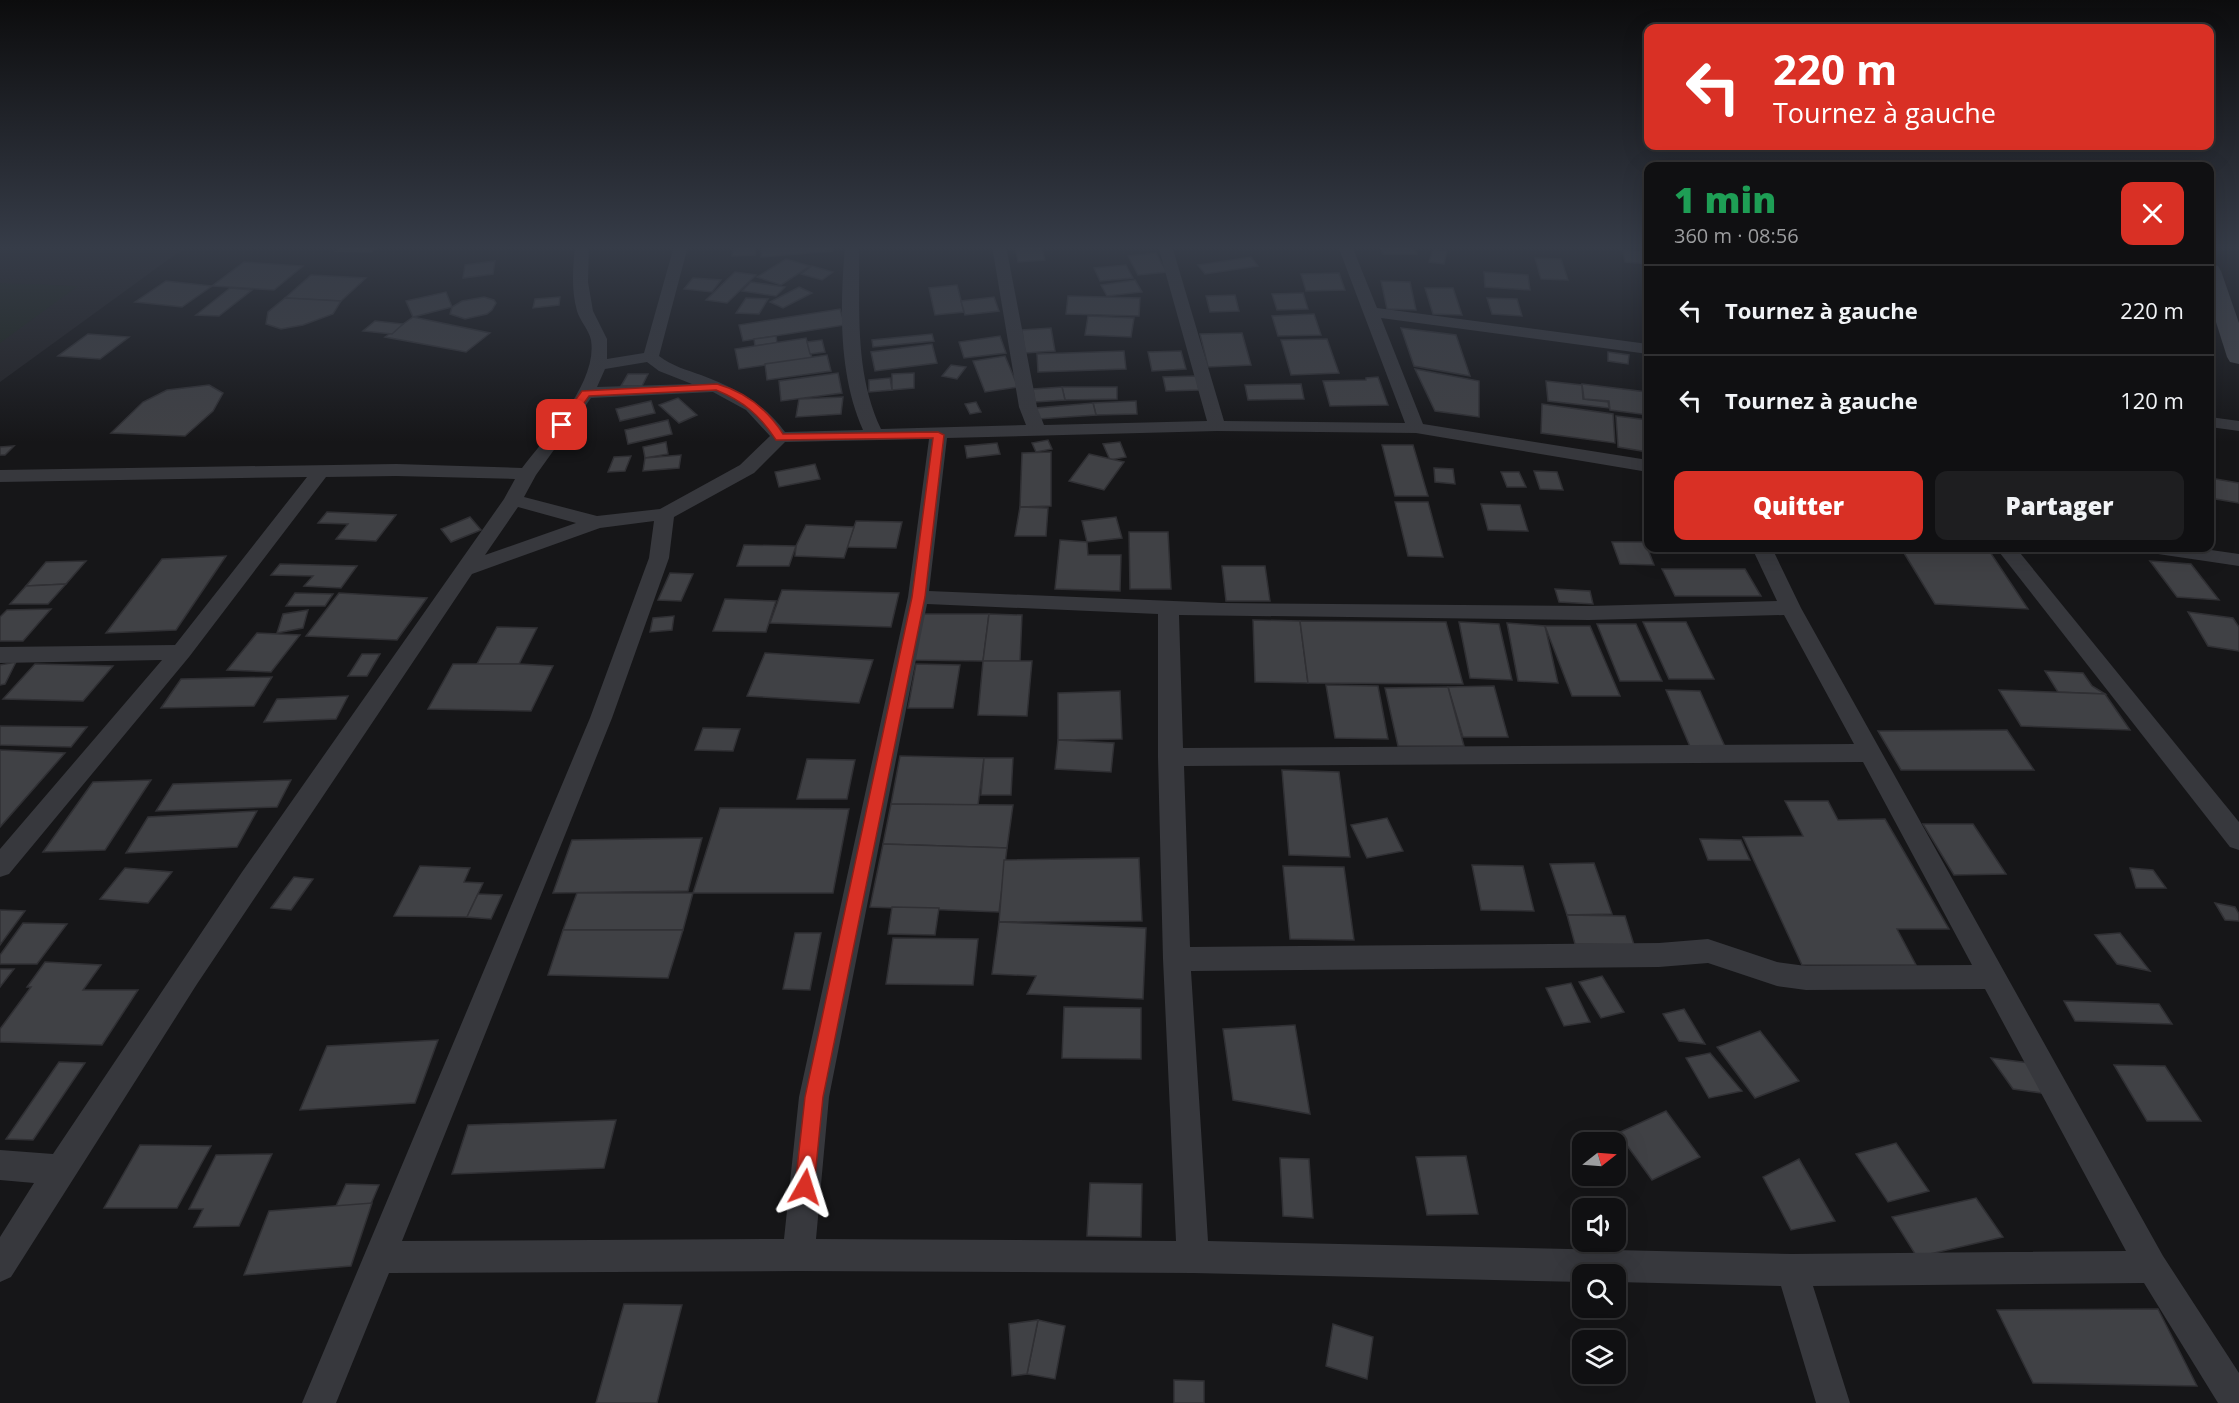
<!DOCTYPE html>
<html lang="fr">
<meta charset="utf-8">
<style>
:root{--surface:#101012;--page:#1e1e20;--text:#f1f3f6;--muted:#9c9d9f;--line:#303032;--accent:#d93025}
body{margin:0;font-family:"Open Sans",sans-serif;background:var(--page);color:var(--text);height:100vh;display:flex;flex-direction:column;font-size:22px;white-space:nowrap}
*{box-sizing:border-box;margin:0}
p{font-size:20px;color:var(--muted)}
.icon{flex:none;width:33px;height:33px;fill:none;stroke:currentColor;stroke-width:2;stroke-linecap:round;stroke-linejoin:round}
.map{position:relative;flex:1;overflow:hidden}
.sheet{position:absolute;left:1644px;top:162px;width:570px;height:390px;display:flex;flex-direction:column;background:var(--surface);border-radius:12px;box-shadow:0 6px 24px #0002,0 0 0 2px var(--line)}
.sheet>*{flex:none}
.banner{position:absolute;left:1644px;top:24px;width:570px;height:126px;border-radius:12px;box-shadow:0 6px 24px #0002,0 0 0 2px var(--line);background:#d93025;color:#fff;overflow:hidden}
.needle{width:39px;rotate:73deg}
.fabs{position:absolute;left:1572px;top:1132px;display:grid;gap:12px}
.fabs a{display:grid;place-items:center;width:54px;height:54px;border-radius:12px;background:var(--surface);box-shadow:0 6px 24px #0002,0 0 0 2px var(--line);font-size:30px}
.pin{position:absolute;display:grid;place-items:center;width:51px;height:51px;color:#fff;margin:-26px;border-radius:12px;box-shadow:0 3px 9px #0006}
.me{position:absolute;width:66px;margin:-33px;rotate:6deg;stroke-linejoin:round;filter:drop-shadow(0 0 4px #0008)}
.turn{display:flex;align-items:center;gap:21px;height:126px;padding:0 30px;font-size:27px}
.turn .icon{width:78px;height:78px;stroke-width:2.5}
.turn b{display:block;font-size:42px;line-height:51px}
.round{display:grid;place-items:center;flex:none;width:63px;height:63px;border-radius:12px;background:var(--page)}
.headline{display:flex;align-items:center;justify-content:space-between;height:102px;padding:0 30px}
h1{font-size:36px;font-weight:800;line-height:45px;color:#1e9e55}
.button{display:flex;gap:12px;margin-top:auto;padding:12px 30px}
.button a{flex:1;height:69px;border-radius:12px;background:var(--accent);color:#fff;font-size:24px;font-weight:800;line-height:69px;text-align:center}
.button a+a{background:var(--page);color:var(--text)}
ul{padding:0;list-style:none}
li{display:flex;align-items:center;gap:18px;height:90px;padding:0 30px;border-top:2px solid var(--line)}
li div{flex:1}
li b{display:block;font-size:22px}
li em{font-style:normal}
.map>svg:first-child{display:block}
.built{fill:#222225}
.green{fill:#1e261f}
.building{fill:#404145;stroke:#303034;stroke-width:1.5}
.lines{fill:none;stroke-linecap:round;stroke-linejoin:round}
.minor{fill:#37383d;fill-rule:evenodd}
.secondary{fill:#45474d;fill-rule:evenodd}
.route{fill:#d93025;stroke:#8d1f18;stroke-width:1.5}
</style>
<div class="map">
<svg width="2239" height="1403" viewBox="0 0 2239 1403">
<rect width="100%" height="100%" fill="#161618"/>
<path class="built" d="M0,246H187L0,382Z"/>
<path class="green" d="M0,283L78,286L0,343Z"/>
<g class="building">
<path d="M342,246H379L371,252L336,251Z"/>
<path d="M733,246H756L755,255L732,256Z"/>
<path d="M762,246H833V251L761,257Z"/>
<path d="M1015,246H1041L1045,260L1018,262Z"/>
<path d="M1379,246H1413L1417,254H1383Z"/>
<path d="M1433,249L1447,251L1444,264L1429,262Z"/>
<path d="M1622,249L1648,251V264L1625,262Z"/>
<path d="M1156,253L1167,272L1138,275L1128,256Z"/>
<path d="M1251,257L1258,266L1205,274L1198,265Z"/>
<path d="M1535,258L1561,259L1568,280L1541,279Z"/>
<path d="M786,259L810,266L781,285L757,277Z"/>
<path d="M495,261L493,274L463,278L465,265Z"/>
<path d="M244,262L303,266L274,290L212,286Z"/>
<path d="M1126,265L1133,278L1100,281L1094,268Z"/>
<path d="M812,266L833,272L822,280L801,274Z"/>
<path d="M735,272L756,275L727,303L706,300Z"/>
<path d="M1484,272L1528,275L1530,290L1485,287Z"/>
<path d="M1339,273L1345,290L1306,291L1301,274Z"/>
<path d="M311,275L366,278L341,301L285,298Z"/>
<path d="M693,278L721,280L712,292L684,289Z"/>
<path d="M1135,280L1142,292L1107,296L1101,285Z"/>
<path d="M166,281L212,286L182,307L135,302Z"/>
<path d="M1381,281L1410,282L1416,310L1387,309Z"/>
<path d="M751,282L785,287L776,296L742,291Z"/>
<path d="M957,285L964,312L935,315L929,288Z"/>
<path d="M799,287L812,293L783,308L770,302Z"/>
<path d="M230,288L252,290L219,316L196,315Z"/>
<path d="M1425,288H1453L1462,315L1433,314Z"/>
<path d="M446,292L452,307L413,317L406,301Z"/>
<path d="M1303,293L1308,309L1277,310L1272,294Z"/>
<path d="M1235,295L1239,311L1210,312L1206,296Z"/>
<path d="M1068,296L1140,298L1139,316L1066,314Z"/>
<path d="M484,297L494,300L496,303L492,310L487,314L465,319L450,314L452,307L462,301Z"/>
<path d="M560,297L559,305L533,308L535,299Z"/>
<path d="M994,297L999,311L965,315L961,301Z"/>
<path d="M285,298L341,301L333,314L303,325L281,329L266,324L268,312Z"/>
<path d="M746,298L768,299L759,314L736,313Z"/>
<path d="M1487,298L1517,299L1522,316L1492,314Z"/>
<path d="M840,309L845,325L743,341L739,325Z"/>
<path d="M1314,314L1321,335L1278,336L1272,316Z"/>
<path d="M1088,316L1134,318L1131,337L1085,335Z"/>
<path d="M413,317L490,333L466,352L385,337Z"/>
<path d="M375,321L403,324L392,334L363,331Z"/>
<path d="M1051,328L1055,351L1025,353L1022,330Z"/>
<path d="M1401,328L1456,335L1470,376L1414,366Z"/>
<path d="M1242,333L1251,365L1208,367L1200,334Z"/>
<path d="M88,334L129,337L100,359L58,356Z"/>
<path d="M932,334L934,341L873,347L872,340Z"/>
<path d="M776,336L777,343L755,346L754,339Z"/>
<path d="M1000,336L1006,353L964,358L959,342Z"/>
<path d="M806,338L812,358L739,369L735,349Z"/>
<path d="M1327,339L1339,373L1291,375L1281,340Z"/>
<path d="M822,340L825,352L810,354L807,342Z"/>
<path d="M932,344L937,363L875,371L871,352Z"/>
<path d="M1124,351L1126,369L1038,372L1037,354Z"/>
<path d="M1181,351L1186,369L1152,371L1148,352Z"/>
<path d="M1608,352L1629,355L1628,364L1608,361Z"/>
<path d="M827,355L831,371L767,380L765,364Z"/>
<path d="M1005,356L1018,387L985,392L973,361Z"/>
<path d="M951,365L966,367L957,379L942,376Z"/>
<path d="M1415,369L1479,381V417L1435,411Z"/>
<path d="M838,373L842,393L781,401L779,381Z"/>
<path d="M914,373V388L892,390V374Z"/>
<path d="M628,374H648L642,386H621Z"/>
<path d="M1196,376L1199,390L1166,391L1163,377Z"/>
<path d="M1378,377L1388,405L1330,406L1323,381L1366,380V378Z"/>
<path d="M890,378L892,390L869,392V380Z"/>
<path d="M1546,381L1582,385L1583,399L1608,402L1609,408L1548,401Z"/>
<path d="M1301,384L1304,399L1248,400L1245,385Z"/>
<path d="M1582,384L1647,392L1648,415L1610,410L1609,401L1584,399Z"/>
<path d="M209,385L223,393L213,411L185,436L111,433L143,402L167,390Z"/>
<path d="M1062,387H1117V399L1065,400Z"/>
<path d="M1062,387L1065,400L1035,402L1033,389Z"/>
<path d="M843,397L841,414L796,417L799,399Z"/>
<path d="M678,398L697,415L679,423L659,405Z"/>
<path d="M651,401L655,413L620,421L616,409Z"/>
<path d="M1136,401L1137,414L1096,415L1093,403Z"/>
<path d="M976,402L981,412L970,414L965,404Z"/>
<path d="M1093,403L1096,415L1038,419L1036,408Z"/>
<path d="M1542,404L1613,414L1615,443L1541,433Z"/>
<path d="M1616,416L1648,420V452L1618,447Z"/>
<path d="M668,420L672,434L628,444L625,430Z"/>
<path d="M1048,440L1052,449L1036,452L1032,443Z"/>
<path d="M666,442L668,454L645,458L643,447Z"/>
<path d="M1120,442L1126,457L1110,460L1103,444Z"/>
<path d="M997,443L1000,454L967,458L965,446Z"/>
<path d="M1382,445H1413L1428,496H1395Z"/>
<path d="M14,446L5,455H0V447Z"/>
<path d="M1051,452V506L1020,507L1022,453Z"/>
<path d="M1089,454L1124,462L1104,490L1069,481Z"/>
<path d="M681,455L679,468L643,471L645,458Z"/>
<path d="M631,456L625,471L608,472L614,457Z"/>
<path d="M815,464L820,479L779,487L775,472Z"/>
<path d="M1434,468L1453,469L1455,484L1435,482Z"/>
<path d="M1534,471L1557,472L1563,490L1540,489Z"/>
<path d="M1501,472H1519L1526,487H1507Z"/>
<path d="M2210,478L2239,483V503L2210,498Z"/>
<path d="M1395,502H1428L1443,557L1408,556Z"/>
<path d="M1481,504L1520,505L1528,531L1488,530Z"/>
<path d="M1020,507L1048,508L1046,536H1015Z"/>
<path d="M327,512L396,515L376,541L336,539L348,524L318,523Z"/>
<path d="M470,517L481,530L451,542L441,529Z"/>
<path d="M1116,517L1122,538L1087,542L1082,521Z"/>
<path d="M856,521L902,522L896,548L847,547Z"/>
<path d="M806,525L854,527L844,558L795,556L796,546Z"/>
<path d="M1129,532H1168L1171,589H1130Z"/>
<path d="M1060,540L1087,542L1088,555H1121L1120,591L1055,589Z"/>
<path d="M1612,542H1645L1654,565L1620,564Z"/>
<path d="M744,545L796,546L789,566H737Z"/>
<path d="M1901,548L1988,549L2028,609L1935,604Z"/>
<path d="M226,556L176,630L106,633L162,559Z"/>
<path d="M86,561L66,584L26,586L46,562Z"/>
<path d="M2150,561L2191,564L2219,600L2177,597Z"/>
<path d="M280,564L357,566L341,588L304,586L313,576L271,575Z"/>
<path d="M1222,566H1265L1270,601H1226Z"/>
<path d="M1662,569H1745L1761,596H1675Z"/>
<path d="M670,573L693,574L681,601L658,600Z"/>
<path d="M66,584L48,604H10L26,586Z"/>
<path d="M1555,589L1590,591L1593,604L1559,602Z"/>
<path d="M782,590L899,593L891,627L770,623Z"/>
<path d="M295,593L333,594L325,606H286Z"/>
<path d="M339,593L427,598L397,640L306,636Z"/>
<path d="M725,599L776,601L766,632L713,631Z"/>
<path d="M51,609L23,641H0V617L7,610Z"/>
<path d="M308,610L303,628L277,633L283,614Z"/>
<path d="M2188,612L2233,618L2239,627V651L2208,646Z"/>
<path d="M923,614H989L983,661L914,660Z"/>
<path d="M989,614L1022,615L1020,661H983Z"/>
<path d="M674,616L672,630L650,632L653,618Z"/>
<path d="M1253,620L1300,621L1308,683L1255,682Z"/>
<path d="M1300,621L1446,622L1463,684L1308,683Z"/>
<path d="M1459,622L1499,624L1512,680L1470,678Z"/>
<path d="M1643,622H1686L1714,679H1669Z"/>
<path d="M1507,623L1545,626L1558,683L1518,681Z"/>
<path d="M1597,624H1636L1662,681H1620Z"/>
<path d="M1545,626H1590L1620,696H1572Z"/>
<path d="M497,627L537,628L519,664H477Z"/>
<path d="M257,633L300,635L271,672L227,670Z"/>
<path d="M765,653L873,660L859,703L747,696Z"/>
<path d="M362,654H380L367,676H348Z"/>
<path d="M983,661H1032L1027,716L978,715Z"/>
<path d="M16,662L5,684L0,685V665Z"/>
<path d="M35,664L113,666L83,701L3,699Z"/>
<path d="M453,664H519L553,666L531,711L428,709Z"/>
<path d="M916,664L960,665L953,708H908Z"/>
<path d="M2045,671L2083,673L2092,686L2105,694L2058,692Z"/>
<path d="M272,677L254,706L161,708L181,679Z"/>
<path d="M1326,685L1378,686L1388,739L1335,738Z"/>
<path d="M1494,686L1508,737H1463L1448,687Z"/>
<path d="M1448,687L1464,746H1398L1385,688Z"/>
<path d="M1666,690L1700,691L1726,749H1691Z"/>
<path d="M1999,690L2105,694L2130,730L2021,726Z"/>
<path d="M1120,691L1122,739L1058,740V693Z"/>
<path d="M348,696L336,719L264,722L277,699Z"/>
<path d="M0,726L87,727L71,747L0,745Z"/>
<path d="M703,728L740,729L733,751L695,750Z"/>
<path d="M2007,730L2034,770H1901L1878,731Z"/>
<path d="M1058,740L1114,743L1111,772L1055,769Z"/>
<path d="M0,750L65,753L0,827Z"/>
<path d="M900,756L984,758L978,805L891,804Z"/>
<path d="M984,758H1013L1011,795H981Z"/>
<path d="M807,759L855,760L847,799H797Z"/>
<path d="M1282,770L1339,772L1350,857L1289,855Z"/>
<path d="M151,780L105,850L43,852L93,782Z"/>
<path d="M291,780L277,807L156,811L173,784Z"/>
<path d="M1785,801H1828L1838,820L1885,819L1949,929H1897L1916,965H1802L1743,837L1803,836Z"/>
<path d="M891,804L1013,805L1007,848L883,844Z"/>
<path d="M720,808L849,809L833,893H693Z"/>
<path d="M257,811L237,847L126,853L148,817Z"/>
<path d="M1387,818L1403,851L1367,858L1351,825Z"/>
<path d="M1923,824H1973L2006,874L1954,875Z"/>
<path d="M702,838L688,891L553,893L572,840Z"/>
<path d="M1700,839L1741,840L1750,860H1708Z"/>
<path d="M883,844L1007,848L999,912L870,907Z"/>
<path d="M1139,858L1142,921L999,922L1004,860Z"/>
<path d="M1594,863L1612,914L1567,915L1550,864Z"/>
<path d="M1472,865L1523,866L1534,911L1481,910Z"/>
<path d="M420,866L470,868L464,882L483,883L467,917L394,916Z"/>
<path d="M1283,866L1344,867L1354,940L1290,939Z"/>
<path d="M125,868L172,872L148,903L100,899Z"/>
<path d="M2130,868L2153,870L2166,888H2136Z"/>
<path d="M294,877L313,879L291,910L271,908Z"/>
<path d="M577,893H693L683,930H563Z"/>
<path d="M478,894L502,895L491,919L467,917Z"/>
<path d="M2215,903L2235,907L2239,914V921L2225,920Z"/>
<path d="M892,907L939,908L935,935L888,934Z"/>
<path d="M0,910L25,911L0,945Z"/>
<path d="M1567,915L1625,916L1634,945L1575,944Z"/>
<path d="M999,922L1146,928L1143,999L1027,994L1036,976L992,974Z"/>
<path d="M23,923L67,924L37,964H0V955Z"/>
<path d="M563,930H683L668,978L548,975Z"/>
<path d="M795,933H821L810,990L783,989Z"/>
<path d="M2120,933L2150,971L2117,964L2095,935Z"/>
<path d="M893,938L978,939L973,985L886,984Z"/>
<path d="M45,962L101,965L83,990H138L102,1045L0,1042V1029L31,987H27Z"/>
<path d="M0,969H14L0,987Z"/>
<path d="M1602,976L1624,1012L1601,1018L1579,982Z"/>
<path d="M1571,983L1590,1022L1564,1026L1546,988Z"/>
<path d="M2064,1001L2159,1004L2172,1024L2075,1021Z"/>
<path d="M1064,1007L1141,1008V1059L1062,1058Z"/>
<path d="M1684,1009L1705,1044L1679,1041L1663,1014Z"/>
<path d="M1295,1025L1310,1114L1233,1100L1223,1029Z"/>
<path d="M1760,1031L1799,1081L1755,1098L1717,1047Z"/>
<path d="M438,1040L415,1103L300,1110L327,1046Z"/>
<path d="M1710,1053L1742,1091L1709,1098L1686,1058Z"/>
<path d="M1991,1058L2030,1063L2042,1093L2013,1089Z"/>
<path d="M59,1062L85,1063L33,1140L6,1139Z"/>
<path d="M2114,1065L2165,1066L2201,1121H2147Z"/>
<path d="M1666,1111L1700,1157L1652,1180L1618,1133Z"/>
<path d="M616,1120L604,1168L452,1174L468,1125Z"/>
<path d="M1896,1143L1929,1191L1888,1202L1856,1154Z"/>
<path d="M140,1145L211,1146L177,1208H104Z"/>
<path d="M272,1154L239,1226L194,1227L203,1209H189L216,1155Z"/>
<path d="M1466,1156L1478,1214L1427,1215L1416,1157Z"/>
<path d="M1280,1158L1309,1159L1313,1218L1283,1216Z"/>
<path d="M1799,1159L1835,1221L1791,1230L1763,1177Z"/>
<path d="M1090,1183L1142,1184L1141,1237L1087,1236Z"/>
<path d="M346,1184L379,1185L365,1218L331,1217Z"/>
<path d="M1976,1198L2003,1237L1917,1257L1892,1217Z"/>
<path d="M372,1203L351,1266L244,1275L269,1211Z"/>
<path d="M624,1304L682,1305L657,1403H596Z"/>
<path d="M2158,1309L2197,1386L2033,1383L1997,1310Z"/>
<path d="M1038,1320L1065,1326L1055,1379L1027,1374Z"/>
<path d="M1038,1320L1027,1374L1012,1376L1009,1324Z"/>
<path d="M1333,1324L1373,1337L1367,1379L1326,1366Z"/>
<path d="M1174,1380L1204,1381V1403H1174Z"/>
</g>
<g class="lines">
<g class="minor">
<path d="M575,246H589L588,282L593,311L607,339V359L644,353L674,246H688L659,356C672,366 687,370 701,375C735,388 763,402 785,432L863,430C838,374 840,305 845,246H859C860,308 854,372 881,429L1026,425L1019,407L992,246H1006L1037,407L1044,425L1207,421L1158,246H1172L1224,421L1405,423L1338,246H1352L1377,308L1648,344V354L1381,318L1423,424L1648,460V472L1416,433L1217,431L947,438L929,591L1222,603L1589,606L1777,601L1752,548H1772L1801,608L2163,1256L2239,1373V1403H2218L2144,1283L1813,1286L1850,1403H1816L1781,1286L1616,1282V1275H1582V1282L1193,1273L798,1271L389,1273L336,1403H302L590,718L649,558L654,521L600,528L472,574L197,984L11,1277L0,1282V1237L34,1183L0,1180V1150L53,1154L242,872L504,499L515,479L396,476L326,477L189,657L9,874L0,877V849L162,660L0,663V647L175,645L307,477L0,482V470L396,464L522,468C546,436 598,383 591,340C589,330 580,321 577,311C571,290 573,267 575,246ZM647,362L659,371L692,384L597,387L605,369ZM713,392L746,410L770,436L740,465L660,509L597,516L524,497L536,475L591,398ZM929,439L908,597L799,1097L784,1239L402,1241L612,718L669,558L674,517L754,473L785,442ZM518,507L576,523L485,555ZM927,604L1158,614V757L1163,959L1176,1241L816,1239L829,1097ZM1179,615L1589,620L1784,615L1854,744L1183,748ZM1863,762L1972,965L1806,966L1777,962L1708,939L1659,943L1190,947L1184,766ZM1708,963L1777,986L1806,990L1985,989L2126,1251L1792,1254L1208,1241L1191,971L1659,967Z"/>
<path d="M2210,417L2239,421V431L2210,427Z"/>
<path d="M1996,548H2016L2239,822V850L2230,847Z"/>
<path d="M2148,548H2197L2239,554V566L2158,554L2151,552Z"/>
</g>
<path class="secondary" d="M2210,264L2218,266L2221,271L2239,323V364L2230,362L2227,357L2210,303Z"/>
</g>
<linearGradient id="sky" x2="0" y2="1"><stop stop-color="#0c0c0d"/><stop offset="0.56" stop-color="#363c48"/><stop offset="1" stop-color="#363c48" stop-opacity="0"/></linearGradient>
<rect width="2239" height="442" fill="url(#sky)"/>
<path class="route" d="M717,384C746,392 767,409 783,434L938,432L944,435L925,597L823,1097L814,1187L811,1194L805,1196L798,1194L795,1187L805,1097L912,597L933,438L780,440H776C760,415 743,401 716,390L589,396L566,428H559L557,425L582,391Z"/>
</svg>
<div class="fabs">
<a><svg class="needle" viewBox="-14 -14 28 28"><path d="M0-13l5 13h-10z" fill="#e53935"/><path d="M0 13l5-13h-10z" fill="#9c9d9f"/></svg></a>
<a><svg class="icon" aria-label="sound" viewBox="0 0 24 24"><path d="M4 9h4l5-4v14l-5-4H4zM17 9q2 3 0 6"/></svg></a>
<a><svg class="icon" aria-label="search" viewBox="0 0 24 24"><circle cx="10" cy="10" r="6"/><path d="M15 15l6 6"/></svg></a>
<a><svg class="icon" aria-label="layers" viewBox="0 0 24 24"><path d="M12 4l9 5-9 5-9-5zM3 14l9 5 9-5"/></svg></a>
</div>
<div class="pin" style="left:562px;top:425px;background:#d93025"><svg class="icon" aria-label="arrive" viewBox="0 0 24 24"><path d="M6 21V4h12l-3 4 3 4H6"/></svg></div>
<svg class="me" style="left:805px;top:1187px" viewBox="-20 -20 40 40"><path d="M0-17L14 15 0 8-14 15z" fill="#d93025" stroke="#fff" stroke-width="4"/></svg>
<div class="banner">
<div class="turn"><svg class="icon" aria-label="left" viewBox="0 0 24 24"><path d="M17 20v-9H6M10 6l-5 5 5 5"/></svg><div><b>220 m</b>Tournez à gauche</div></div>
</div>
<section class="sheet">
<div class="headline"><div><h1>1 min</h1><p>360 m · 08:56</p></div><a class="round" style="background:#d93025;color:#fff"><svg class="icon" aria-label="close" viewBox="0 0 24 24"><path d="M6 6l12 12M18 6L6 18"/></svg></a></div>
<ul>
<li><svg class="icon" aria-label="left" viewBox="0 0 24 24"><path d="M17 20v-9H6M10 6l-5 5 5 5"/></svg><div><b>Tournez à gauche</b></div><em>220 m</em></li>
<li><svg class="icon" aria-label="left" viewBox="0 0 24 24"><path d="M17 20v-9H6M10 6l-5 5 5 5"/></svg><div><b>Tournez à gauche</b></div><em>120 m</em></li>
</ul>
<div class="button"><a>Quitter</a><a>Partager</a></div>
</section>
</div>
